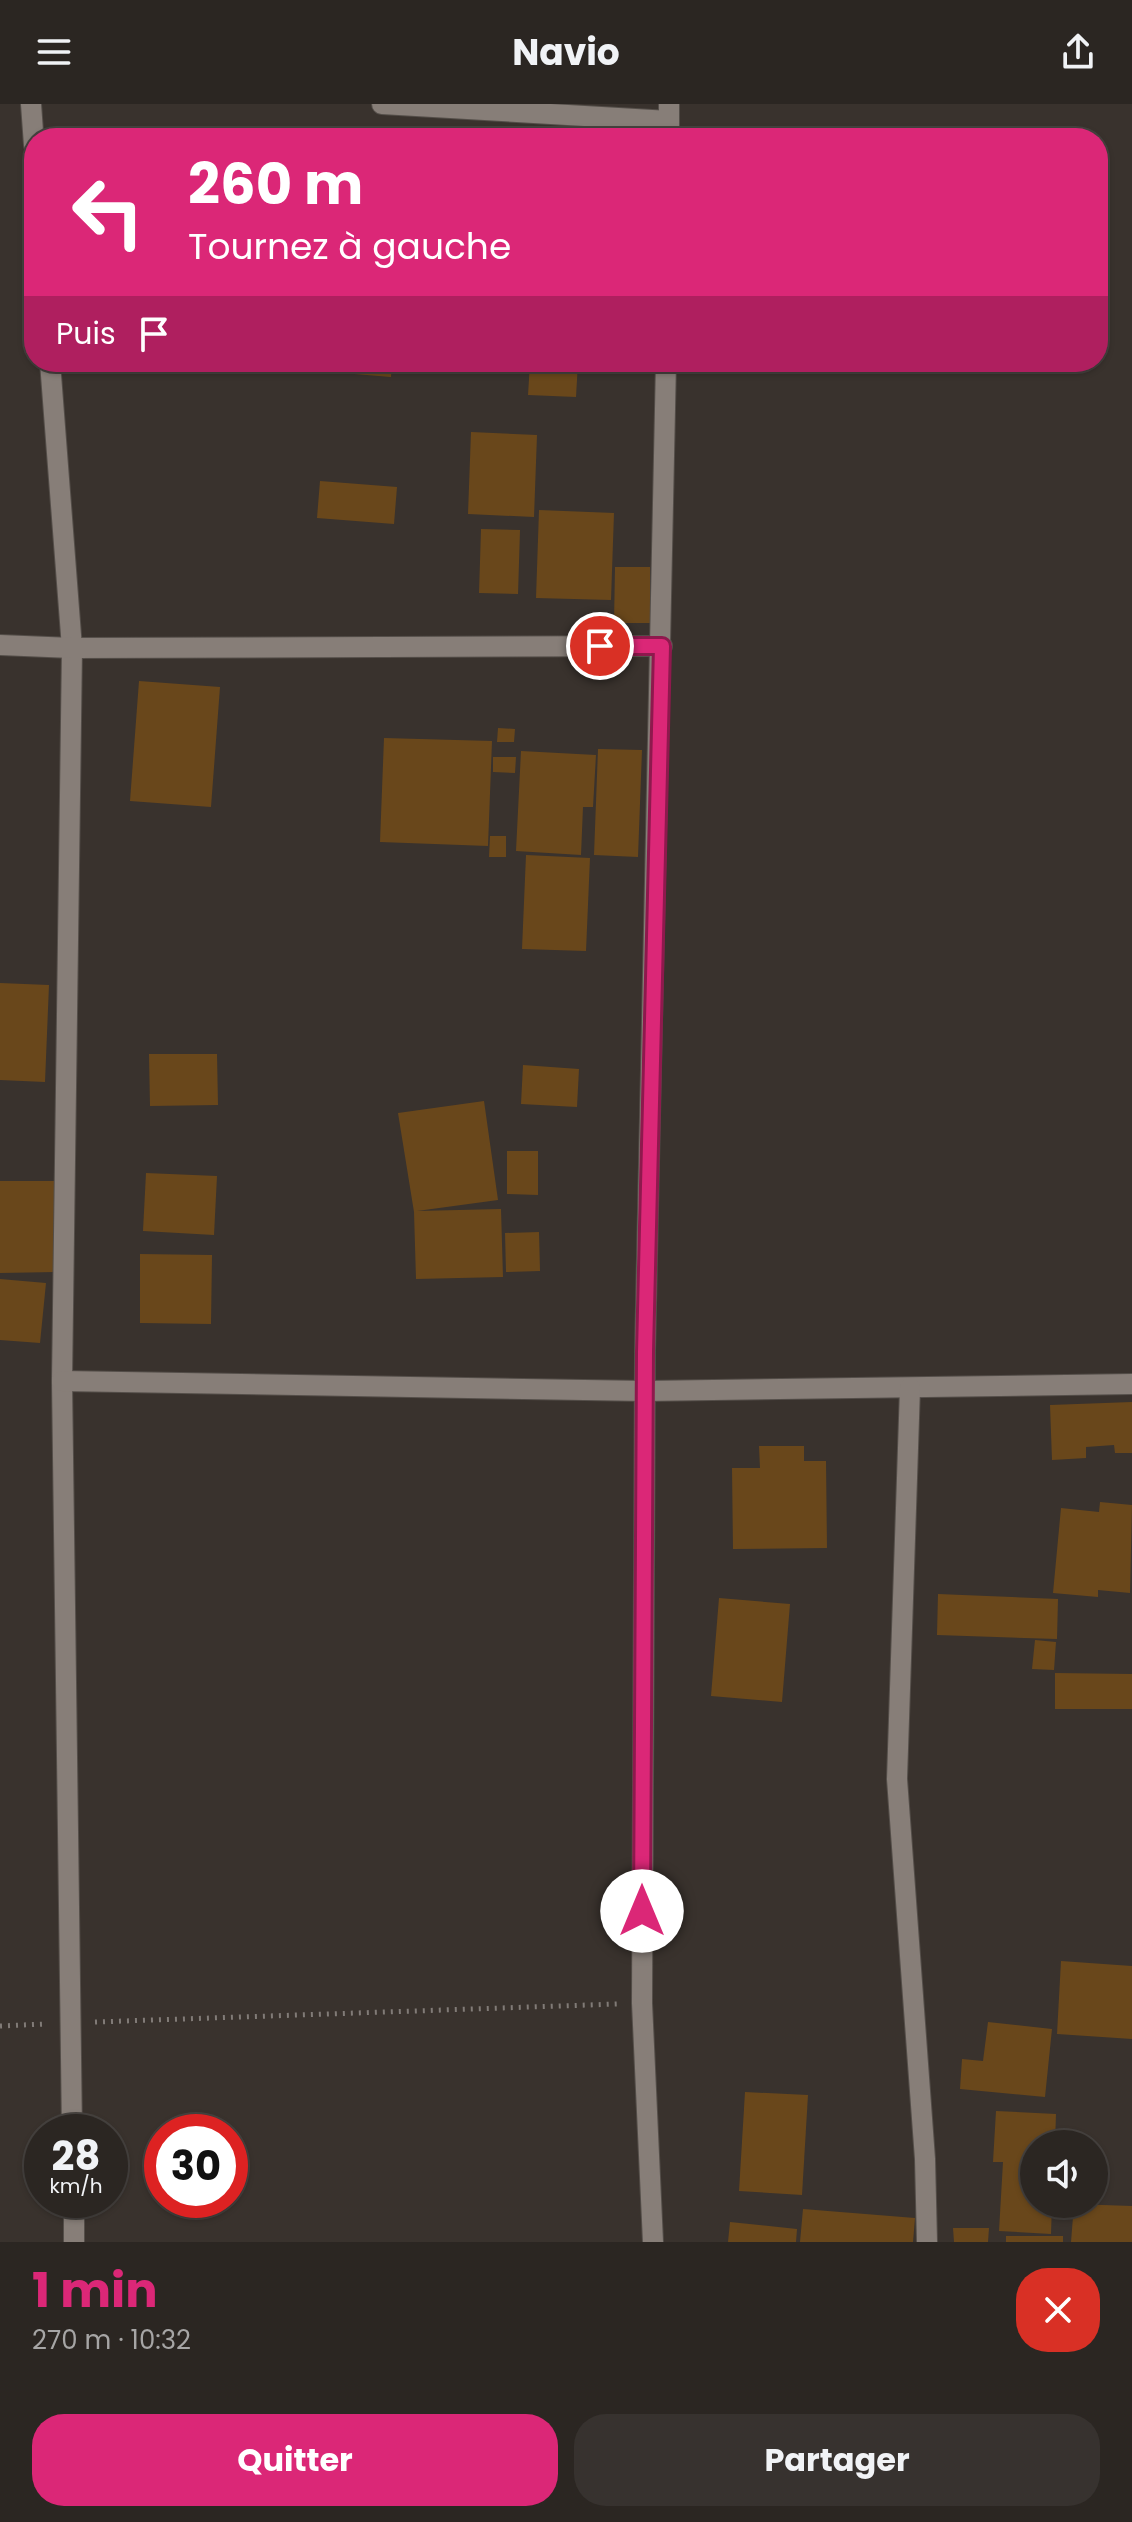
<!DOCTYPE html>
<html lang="fr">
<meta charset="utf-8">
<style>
:root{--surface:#2b2622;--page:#37322f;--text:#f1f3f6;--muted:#a6a5a5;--line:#474340;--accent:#db2777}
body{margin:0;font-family:Poppins,sans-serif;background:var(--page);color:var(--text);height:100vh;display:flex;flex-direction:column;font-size:30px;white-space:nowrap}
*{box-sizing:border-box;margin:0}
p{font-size:26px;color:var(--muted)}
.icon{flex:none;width:44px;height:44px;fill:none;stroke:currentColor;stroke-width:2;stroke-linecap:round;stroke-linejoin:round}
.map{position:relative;height:2138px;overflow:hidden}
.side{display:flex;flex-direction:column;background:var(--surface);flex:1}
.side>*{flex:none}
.hud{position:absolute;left:24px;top:24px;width:1084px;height:244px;border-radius:32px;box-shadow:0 2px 6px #0004,0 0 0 2px var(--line);background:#db2777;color:#fff;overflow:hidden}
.tools{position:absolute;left:1020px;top:2026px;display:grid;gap:16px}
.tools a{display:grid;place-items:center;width:88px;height:88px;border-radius:50%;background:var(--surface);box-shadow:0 2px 6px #0004,0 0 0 2px var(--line);font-size:40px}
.speed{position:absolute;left:24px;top:2010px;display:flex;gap:16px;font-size:40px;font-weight:700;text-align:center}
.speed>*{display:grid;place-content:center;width:104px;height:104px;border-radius:50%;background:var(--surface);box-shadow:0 2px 6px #0004,0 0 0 2px var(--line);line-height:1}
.speed small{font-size:20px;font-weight:400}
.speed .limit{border:12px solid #d22;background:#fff;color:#111}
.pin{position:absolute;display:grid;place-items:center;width:68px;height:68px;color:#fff;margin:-34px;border:4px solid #fff;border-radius:50%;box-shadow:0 2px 8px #0007}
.me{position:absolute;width:88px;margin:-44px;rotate:0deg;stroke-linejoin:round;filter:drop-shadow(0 0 6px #0008)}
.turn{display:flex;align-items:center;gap:28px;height:168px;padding:0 32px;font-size:36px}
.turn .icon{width:104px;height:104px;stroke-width:2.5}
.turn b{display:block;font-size:56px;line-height:68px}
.then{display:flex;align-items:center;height:76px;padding:0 32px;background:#0003;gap:16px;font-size:30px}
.round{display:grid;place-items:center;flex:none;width:84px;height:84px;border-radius:32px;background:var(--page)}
.overview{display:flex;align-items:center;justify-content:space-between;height:136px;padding:0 32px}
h1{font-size:48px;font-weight:700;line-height:60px;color:var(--accent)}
.action{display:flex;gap:16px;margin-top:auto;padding:16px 32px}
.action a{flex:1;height:92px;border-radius:32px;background:var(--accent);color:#fff;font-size:32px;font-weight:700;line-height:92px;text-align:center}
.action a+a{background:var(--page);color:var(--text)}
header{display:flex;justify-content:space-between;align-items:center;height:104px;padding:0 32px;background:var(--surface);font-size:36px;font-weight:700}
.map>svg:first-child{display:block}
.building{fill:#69471b}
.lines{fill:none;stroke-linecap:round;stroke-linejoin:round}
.street-casing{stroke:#544e49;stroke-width:22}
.path{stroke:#817b77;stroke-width:5;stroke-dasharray:2 6;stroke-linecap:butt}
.street{stroke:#877e78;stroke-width:20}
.route-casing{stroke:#8e194d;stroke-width:20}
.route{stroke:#db2777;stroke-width:14}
</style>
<header><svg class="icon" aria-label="menu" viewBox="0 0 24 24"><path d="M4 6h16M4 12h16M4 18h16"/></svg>Navio<svg class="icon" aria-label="share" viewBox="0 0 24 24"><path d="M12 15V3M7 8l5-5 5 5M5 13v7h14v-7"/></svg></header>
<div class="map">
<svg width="1132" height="2138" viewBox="0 0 1132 2138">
<rect width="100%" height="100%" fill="#39322d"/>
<g class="building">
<path d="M356,258H392L391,273L354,270Z"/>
<path d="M530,258H578L576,293L528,291Z"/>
<path d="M580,258H621L620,268L580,266Z"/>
<path d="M471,328L537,331L534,413L468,410Z"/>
<path d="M320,377L397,383L394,420L317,414Z"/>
<path d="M539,406L614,409L611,496L536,494Z"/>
<path d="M481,425L520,426L518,490L479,489Z"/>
<path d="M615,463H650V519H614Z"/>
<path d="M139,577L220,583L211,703L130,697Z"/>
<path d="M498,624L515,625L514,638H497Z"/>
<path d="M384,634L492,637L488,742L380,738Z"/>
<path d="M598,645L642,646L638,753L594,751Z"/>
<path d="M521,647L596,651L593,703H583L581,751L516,747Z"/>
<path d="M493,653H516L515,669L493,668Z"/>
<path d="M490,732H506V753H489Z"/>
<path d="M526,751L590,754L586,847L522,845Z"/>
<path d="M0,879L49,881L45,978L0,976Z"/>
<path d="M149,950H217L218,1001L150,1002Z"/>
<path d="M523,961L579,965L577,1003L521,1000Z"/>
<path d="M484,997L498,1096L417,1107L501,1105L503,1173L416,1175L414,1108L398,1009Z"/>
<path d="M507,1047H538V1091L507,1090Z"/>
<path d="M146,1069L217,1072L214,1131L143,1127Z"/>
<path d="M0,1077H55L56,1168L0,1169Z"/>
<path d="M539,1128L540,1167L506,1168L505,1129Z"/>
<path d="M140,1150L212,1151L211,1220L140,1219Z"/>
<path d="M0,1175L46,1179L40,1239L0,1236Z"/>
<path d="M1132,1298V1349H1115L1114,1341L1086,1343V1354L1052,1356L1050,1301Z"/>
<path d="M759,1342H804V1357H826L827,1444L733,1445L732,1364H760Z"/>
<path d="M1100,1398L1132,1401L1130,1489L1098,1486V1493L1053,1489L1061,1404L1099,1408Z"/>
<path d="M938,1490L1058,1495L1057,1535L937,1531Z"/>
<path d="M719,1494L790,1500L782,1598L711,1592Z"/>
<path d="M1035,1536L1056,1538L1054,1566L1032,1565Z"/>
<path d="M1055,1569L1132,1570V1605H1055Z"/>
<path d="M1061,1857L1132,1862V1935L1057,1930Z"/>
<path d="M988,1918L1052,1925L1045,1993L960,1985L962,1955L983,1957Z"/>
<path d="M745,1988L808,1991L802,2091L739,2087Z"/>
<path d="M996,2007L1056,2010L1055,2040H1034V2100H1052L1051,2130L999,2127L1003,2058H993Z"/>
<path d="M1074,2100L1132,2102V2138H1071Z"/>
<path d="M803,2105L915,2114L913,2138H800Z"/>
<path d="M730,2118L797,2125L796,2138H728Z"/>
<path d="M953,2124H989L988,2138H954Z"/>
<rect x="1006" y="2132" width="57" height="6"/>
</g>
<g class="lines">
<g class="street-casing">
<g id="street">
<path d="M31,0L34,41"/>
<path d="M382,0L669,17"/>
<path d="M669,34V0"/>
<path d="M50,258L72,544L62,1277L72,2028"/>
<path d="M0,541L72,544L662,542"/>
<path d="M62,1277L645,1287L1132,1280"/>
<path d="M910,1284L897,1675L925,2055L927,2138"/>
<path d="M74,2096V2138"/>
<path d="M653,2138L642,1899L645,1248L666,258"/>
</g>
</g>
<g class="path">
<path d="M95,1918L617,1900"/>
<path d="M0,1922L45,1920"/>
</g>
<use href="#street" class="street"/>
</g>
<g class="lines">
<g class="route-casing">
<path id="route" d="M600,542H662L645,1248L642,1807"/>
</g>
<use href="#route" class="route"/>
</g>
</svg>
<div class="tools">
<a><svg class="icon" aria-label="sound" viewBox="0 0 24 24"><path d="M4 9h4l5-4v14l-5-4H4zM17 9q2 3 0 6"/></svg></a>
</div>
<div class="speed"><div>28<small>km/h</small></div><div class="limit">30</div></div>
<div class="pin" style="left:600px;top:542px;background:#d93025"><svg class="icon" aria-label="arrive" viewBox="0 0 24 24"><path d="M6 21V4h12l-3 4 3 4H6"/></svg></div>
<svg class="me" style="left:642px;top:1807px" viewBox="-20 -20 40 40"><circle r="19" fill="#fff"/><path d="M0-13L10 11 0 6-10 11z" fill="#db2777"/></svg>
<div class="hud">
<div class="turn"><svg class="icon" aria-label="left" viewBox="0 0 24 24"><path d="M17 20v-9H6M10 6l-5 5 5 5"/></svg><div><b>260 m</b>Tournez à gauche</div></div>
<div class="then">Puis<svg class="icon" aria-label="arrive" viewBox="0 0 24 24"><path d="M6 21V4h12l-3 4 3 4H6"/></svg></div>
</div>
</div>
<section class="side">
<div class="overview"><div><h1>1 min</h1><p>270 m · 10:32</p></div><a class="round" style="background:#d93025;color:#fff"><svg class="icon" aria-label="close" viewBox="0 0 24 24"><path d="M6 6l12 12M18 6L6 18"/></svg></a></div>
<div class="action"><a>Quitter</a><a>Partager</a></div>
</section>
